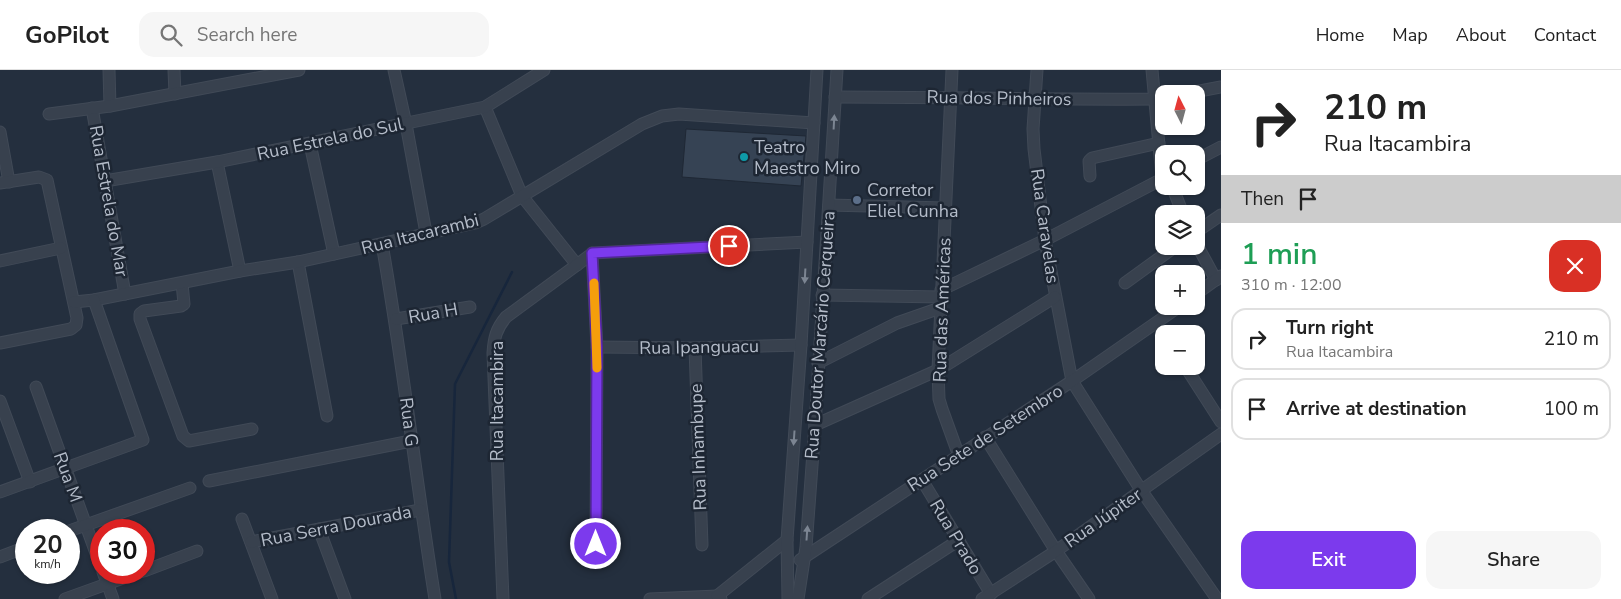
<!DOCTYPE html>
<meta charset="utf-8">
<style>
:root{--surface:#fff;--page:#f6f6f6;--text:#222;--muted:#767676;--line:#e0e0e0;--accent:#7c3aed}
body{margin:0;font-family:"Nunito Sans",sans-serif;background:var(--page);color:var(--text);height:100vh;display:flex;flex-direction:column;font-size:19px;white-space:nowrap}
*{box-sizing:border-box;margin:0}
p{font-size:16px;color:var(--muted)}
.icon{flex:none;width:28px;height:28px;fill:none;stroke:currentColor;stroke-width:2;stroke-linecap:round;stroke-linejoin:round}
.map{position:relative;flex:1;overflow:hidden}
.panel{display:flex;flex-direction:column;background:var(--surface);width:400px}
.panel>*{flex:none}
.top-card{background:#fff;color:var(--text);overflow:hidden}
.needle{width:32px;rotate:354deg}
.tools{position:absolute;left:1155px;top:15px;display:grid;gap:10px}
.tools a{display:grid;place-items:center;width:50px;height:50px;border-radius:10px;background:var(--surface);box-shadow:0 1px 4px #0004;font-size:25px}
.speed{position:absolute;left:15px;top:449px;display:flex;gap:10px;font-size:25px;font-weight:700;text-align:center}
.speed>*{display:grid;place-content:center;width:65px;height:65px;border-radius:50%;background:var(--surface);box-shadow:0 1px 4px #0004;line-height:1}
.speed small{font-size:12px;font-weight:400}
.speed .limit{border:8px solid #d22;background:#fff;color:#111}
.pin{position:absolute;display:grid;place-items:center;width:42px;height:42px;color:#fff;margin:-21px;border:2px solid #fff;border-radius:50%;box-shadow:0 1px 5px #0007}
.me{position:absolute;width:55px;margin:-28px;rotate:0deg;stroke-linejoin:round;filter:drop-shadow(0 0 4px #0008)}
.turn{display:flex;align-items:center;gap:18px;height:105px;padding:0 20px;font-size:22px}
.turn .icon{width:65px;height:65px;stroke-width:2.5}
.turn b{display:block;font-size:35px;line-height:42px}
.then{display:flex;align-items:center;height:48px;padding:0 20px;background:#0003;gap:10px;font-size:19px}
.round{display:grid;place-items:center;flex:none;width:52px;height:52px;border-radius:15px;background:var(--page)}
.head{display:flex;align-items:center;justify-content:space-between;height:85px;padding:0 20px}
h1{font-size:30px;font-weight:600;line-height:38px;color:#1e9e55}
.primary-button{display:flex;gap:10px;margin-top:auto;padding:10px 20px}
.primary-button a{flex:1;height:58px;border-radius:15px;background:var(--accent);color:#fff;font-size:20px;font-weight:600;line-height:58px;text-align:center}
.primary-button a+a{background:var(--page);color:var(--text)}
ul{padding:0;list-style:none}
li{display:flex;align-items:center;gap:15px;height:62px;margin:0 10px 8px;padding:0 10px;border:2px solid var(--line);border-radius:15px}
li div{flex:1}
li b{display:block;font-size:19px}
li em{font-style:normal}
header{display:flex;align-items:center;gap:30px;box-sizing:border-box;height:70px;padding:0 25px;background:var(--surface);border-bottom:1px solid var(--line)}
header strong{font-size:24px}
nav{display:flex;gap:28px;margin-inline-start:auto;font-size:18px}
.search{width:350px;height:45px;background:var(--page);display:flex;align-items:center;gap:12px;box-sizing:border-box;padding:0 18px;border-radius:15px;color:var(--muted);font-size:19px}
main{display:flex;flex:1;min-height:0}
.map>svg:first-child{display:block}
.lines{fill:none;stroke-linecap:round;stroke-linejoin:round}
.stream{stroke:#17263c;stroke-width:2.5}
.building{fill:#364354;stroke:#1f2835}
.minor-casing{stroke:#414a57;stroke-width:13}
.minor{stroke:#38414e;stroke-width:11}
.oneway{fill:#7c8592}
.route-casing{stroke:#51269a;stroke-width:12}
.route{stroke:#7c3aed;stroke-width:9}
.slow{stroke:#f59e0b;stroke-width:9}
.culture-dot{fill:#0f9aa8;stroke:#1d2633;stroke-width:2}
.service-dot{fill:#5c6f8a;stroke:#1d2633;stroke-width:2}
.labels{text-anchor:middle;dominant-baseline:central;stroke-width:5;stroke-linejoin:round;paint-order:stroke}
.street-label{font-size:18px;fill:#b4bcc9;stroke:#1d2633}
.poi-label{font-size:18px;fill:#b4bcc9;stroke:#1d2633;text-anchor:start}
</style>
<header>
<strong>GoPilot</strong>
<div class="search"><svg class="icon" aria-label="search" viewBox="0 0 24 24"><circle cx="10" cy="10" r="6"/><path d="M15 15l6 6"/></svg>Search here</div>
<nav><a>Home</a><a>Map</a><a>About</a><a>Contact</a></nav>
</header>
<main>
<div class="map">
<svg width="1221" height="529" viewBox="0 0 1221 529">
<rect width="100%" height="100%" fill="#242f3e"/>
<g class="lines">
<path class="stream" d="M456,529L449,492L455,314L512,202"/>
</g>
<path class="building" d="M686,59L806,66L801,116L682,107Z"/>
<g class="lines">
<g class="minor-casing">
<g id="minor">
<path d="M109,0L110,36"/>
<path d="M174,0L175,24"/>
<path d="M394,0L406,54L426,163"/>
<path d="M952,0L938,300L939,329L942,339L959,386"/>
<path d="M1037,0L1033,59L1034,79L1045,170L1072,311L1141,420L1217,529"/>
<path d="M1152,0L1162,108"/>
<path d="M1184,24L1221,17"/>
<path d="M835,27C942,27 1048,30 1155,29L1164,27"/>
<path d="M485,37L522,126L577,195"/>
<path d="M92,38L125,224"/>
<path d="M49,44L110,36L299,0"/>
<path d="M0,62L9,112"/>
<path d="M310,74L334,184"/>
<path d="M1196,90L1221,77"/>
<path d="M217,92L240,201"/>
<path d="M1090,106L1089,91L1092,88L1159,73"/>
<path d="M105,111L217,92L485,37L544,0"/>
<path d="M0,113L39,107L47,110L77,248L76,255L71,259L0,273"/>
<path d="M1172,116L1183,144"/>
<path d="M829,135L945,138"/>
<path d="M1196,162L1221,145"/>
<path d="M1196,173L1216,210"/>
<path d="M382,174C403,292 416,411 435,529"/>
<path d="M592,183L597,277L596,474"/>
<path d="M0,191L61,178"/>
<path d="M298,192L327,346"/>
<path d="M182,213L184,234L181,236L144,241L140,244V249L183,366L189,371L252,359"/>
<path d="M1125,213L1176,176"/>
<path d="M941,220L1045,170L1164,108"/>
<path d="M1196,224L1221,206"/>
<path d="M822,225L941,227"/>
<path d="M74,232L94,230L240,201L298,192L475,153L484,149L642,54L662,46L679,44L814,53"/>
<path d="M396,249L470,237"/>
<path d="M597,277L695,278L801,275"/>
<path d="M695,278L702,475"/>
<path d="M818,293L897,253L940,238"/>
<path d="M1185,296L1221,352"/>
<path d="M36,317L101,497"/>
<path d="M0,331L30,412"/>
<path d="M815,355L938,300L1055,227"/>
<path d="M985,367L1056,481L1089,529"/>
<path d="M922,410L991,524"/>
<path d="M209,411L411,371"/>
<path d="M0,422L143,370L94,230"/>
<path d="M242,449L272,529"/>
<path d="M319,459L345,529"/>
<path d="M69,461L190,418"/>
<path d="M251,472L420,440"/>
<path d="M0,487L26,477"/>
<path d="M800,490L1072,311L1180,236"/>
<path d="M144,501L197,481"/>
<path d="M103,502L113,529"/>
<path d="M65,529L140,502"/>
<path d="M503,529L493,283C494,268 496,259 506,247L593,183L807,172"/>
<path d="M650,529L717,526"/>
<path d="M721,529L717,526L787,470"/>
<path d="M788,529L787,470L801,275L817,0"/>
<path d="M798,529L806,477L815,355L837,0"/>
<path d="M868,529L959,470"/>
<path d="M982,529L1056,481L1221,364"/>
</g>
</g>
<use href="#minor" class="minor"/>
</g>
<defs><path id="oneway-solid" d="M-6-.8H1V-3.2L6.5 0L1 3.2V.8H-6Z" transform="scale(1.25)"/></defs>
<g class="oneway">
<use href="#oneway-solid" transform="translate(834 52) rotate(-87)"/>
<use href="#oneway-solid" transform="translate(805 206) rotate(93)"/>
<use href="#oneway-solid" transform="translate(794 368) rotate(94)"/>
<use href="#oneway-solid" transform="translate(807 463) rotate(-86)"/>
</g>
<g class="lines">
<g class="route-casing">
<path id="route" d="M596,474L597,277L592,183L729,176"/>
</g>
<use href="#route" class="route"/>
<path class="slow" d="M594,213L597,298"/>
</g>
<circle class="culture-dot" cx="744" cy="87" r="5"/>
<circle class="service-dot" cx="857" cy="130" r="5"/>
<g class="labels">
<g class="street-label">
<text transform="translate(999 28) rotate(1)">Rua dos Pinheiros</text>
<text transform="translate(330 69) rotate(-12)">Rua Estrela do Sul</text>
<text transform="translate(109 131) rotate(80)">Rua Estrela do Mar</text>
<text transform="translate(1045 156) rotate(82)">Rua Caravelas</text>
<text transform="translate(420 164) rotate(-14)">Rua Itacarambi</text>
<text transform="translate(942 240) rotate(-88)">Rua das Américas</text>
<text transform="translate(433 243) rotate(-10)">Rua H</text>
<text transform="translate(820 265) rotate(-86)">Rua Doutor Marcário Cerqueira</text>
<text transform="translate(699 277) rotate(-1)">Rua Ipanguacu</text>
<text transform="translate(497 331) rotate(-90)">Rua Itacambira</text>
<text transform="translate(409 352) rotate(83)">Rua G</text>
<text transform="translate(985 368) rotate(-33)">Rua Sete de Setembro</text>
<text transform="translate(698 377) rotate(-92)">Rua Inhambupe</text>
<text transform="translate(68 407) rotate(70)">Rua M</text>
<text transform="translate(1103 448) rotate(-35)">Rua Júpiter</text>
<text transform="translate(336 456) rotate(-11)">Rua Serra Dourada</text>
<text transform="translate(956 467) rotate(59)">Rua Prado</text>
</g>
<g class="poi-label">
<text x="754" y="77">Teatro<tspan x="754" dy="21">Maestro Miro</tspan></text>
<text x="867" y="120">Corretor<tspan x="867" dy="21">Eliel Cunha</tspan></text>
</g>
</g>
</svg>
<div class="tools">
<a><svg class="needle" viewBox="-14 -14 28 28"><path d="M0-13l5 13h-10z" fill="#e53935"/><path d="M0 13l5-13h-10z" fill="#767676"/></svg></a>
<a><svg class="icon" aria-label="search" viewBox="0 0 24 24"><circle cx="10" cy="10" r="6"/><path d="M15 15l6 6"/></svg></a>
<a><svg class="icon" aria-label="layers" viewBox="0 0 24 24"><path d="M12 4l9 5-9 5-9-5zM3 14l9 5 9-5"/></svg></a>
<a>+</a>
<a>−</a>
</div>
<div class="speed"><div>20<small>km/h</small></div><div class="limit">30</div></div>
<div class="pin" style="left:729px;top:176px;background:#d93025"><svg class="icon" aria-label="arrive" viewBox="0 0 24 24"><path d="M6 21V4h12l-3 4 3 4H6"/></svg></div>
<svg class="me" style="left:596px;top:474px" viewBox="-20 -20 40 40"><circle r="17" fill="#7c3aed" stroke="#fff" stroke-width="3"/><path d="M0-11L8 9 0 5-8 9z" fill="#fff"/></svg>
</div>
<section class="panel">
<div class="top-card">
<div class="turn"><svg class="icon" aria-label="right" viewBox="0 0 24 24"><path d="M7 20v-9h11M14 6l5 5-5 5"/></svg><div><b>210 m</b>Rua Itacambira</div></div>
<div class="then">Then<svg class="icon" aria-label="arrive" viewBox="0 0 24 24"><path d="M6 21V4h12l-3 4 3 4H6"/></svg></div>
</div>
<div class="head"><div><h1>1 min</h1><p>310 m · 12:00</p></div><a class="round" style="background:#d93025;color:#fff"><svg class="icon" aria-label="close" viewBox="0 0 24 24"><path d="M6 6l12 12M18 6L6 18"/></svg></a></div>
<ul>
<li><svg class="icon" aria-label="right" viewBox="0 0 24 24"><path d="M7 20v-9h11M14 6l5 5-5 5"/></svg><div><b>Turn right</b><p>Rua Itacambira</p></div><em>210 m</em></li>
<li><svg class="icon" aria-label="arrive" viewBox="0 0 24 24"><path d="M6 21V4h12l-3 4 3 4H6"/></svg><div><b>Arrive at destination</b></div><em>100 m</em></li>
</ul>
<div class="primary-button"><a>Exit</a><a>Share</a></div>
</section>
</main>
